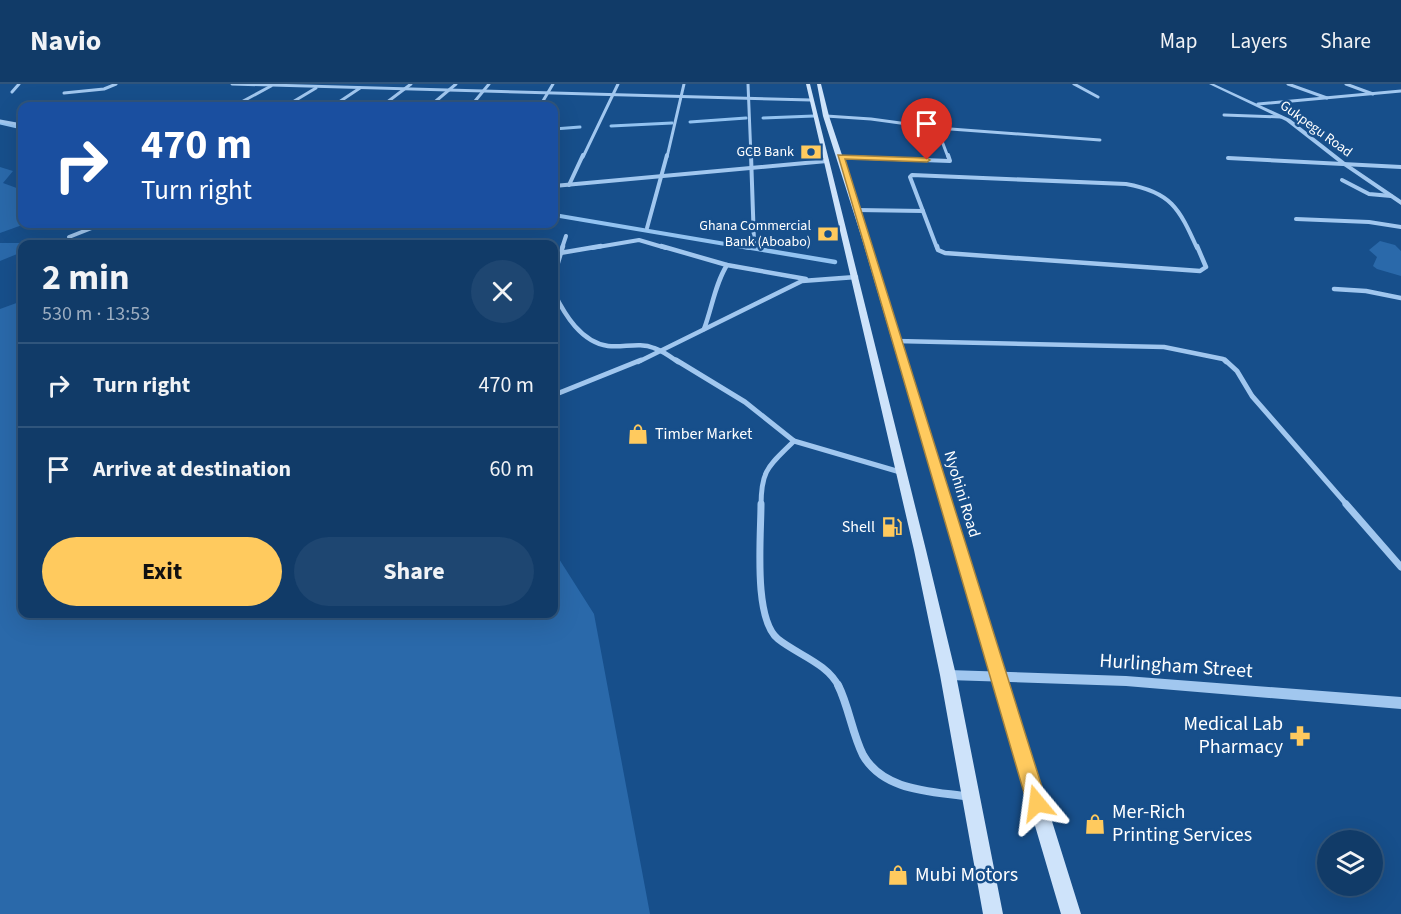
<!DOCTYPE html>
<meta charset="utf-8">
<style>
:root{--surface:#113b68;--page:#1e4671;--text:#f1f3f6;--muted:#9cadc0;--line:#30557c;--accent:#ffca5e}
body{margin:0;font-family:"Source Sans 3",sans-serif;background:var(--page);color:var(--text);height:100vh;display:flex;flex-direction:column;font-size:22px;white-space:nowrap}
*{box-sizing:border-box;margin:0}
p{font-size:20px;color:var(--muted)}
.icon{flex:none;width:33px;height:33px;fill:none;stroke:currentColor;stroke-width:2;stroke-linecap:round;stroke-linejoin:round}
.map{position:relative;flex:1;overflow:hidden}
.details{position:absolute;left:18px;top:156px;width:540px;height:378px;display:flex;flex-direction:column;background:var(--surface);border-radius:12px;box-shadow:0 6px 24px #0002,0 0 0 2px var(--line)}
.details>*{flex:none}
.banner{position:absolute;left:18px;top:18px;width:540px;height:126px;border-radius:12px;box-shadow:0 6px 24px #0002,0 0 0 2px var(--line);background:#1a4fa0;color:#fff;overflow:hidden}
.fabs{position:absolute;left:1317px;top:746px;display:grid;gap:12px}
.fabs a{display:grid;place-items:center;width:66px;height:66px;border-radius:50%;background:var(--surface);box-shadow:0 6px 24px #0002,0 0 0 2px var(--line);font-size:30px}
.pin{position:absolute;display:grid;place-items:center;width:51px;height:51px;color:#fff;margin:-62px -26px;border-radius:50% 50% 50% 0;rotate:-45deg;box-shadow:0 0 6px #0007}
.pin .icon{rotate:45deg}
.me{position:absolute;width:66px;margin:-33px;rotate:344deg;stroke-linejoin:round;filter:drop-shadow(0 0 4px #0008)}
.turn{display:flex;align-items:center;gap:21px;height:126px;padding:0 24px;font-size:27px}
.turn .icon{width:78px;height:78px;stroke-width:2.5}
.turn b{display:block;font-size:42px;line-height:51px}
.round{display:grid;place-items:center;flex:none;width:63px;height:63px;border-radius:32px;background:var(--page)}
.overview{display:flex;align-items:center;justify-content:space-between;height:102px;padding:0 24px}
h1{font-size:36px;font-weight:700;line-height:45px}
.button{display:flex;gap:12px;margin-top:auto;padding:12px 24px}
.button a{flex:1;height:69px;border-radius:36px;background:var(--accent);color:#111;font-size:24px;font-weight:700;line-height:69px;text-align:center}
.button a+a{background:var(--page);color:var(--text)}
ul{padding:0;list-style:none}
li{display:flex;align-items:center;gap:18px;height:84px;padding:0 24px;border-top:2px solid var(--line)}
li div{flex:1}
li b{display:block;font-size:22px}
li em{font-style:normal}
header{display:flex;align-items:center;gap:36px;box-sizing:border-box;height:84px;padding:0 30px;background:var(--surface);border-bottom:2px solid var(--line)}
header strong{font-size:28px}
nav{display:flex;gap:33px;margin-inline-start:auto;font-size:21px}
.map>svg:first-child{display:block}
.green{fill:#2a69aa}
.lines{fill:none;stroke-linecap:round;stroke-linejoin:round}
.stream-far2{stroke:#93c3f1;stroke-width:3}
.stream-far1{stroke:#93c3f1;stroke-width:4}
.stream{stroke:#93c3f1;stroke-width:4.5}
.minor-far5{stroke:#a1c7ef;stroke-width:3}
.minor-far4{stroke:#a1c7ef;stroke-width:4}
.minor-far3{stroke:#a1c7ef;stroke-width:4.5}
.minor-far2{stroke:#a1c7ef;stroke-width:5}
.minor-far1{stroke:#a1c7ef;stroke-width:7}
.minor{stroke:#a1c7ef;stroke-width:8}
.tertiary{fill:#a1c7ef;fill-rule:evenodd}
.secondary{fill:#cee3fa;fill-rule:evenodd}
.route{fill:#ffca5e;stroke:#a6833d;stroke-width:1.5}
.labels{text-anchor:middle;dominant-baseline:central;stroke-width:5;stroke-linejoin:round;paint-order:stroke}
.far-street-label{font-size:14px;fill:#fff;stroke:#174f8b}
.far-poi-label{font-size:14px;fill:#fff;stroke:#174f8b;text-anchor:end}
.poi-label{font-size:16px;fill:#fff;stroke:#174f8b;text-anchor:start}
.street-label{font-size:16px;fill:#fff;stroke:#174f8b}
.near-street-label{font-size:20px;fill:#fff;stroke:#174f8b}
.near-poi-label{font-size:20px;fill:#fff;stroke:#174f8b;text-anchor:start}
</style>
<header>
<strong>Navio</strong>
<nav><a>Map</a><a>Layers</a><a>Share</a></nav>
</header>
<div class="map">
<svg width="1401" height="830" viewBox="0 0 1401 830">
<rect width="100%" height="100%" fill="#174f8b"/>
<g class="green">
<path d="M0,83L13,87L3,99L22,106V140H25L0,149Z"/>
<path d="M1380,157L1395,161L1401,167V192L1377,185L1373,182L1377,173L1369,166Z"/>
<path d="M0,159H46L22,160V168L0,177Z"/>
<path d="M22,217V530H554V467L594,530L650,830H0V225Z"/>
</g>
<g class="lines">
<g class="stream-far2">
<path d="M763,34L814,32"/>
<path d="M690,38L746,34"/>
<path d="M0,39L22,44"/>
<path d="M611,42L672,39"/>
<path d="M554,45L580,43"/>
</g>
<path class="stream-far1" d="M554,131L749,164"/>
<path class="stream" d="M740,162L835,178"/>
<g class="minor-far5">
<path d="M232,0L811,16"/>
<path d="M748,0L751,73"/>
<path d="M1074,0L1098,13"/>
<path d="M1288,0L1327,14"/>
<path d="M1346,0L1373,10"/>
<path d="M12,8L19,0"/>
<path d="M64,9L104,5L116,0"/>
<path d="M1258,20L1401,7"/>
<path d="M234,22L271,2"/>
<path d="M286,22L316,4"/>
<path d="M333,22L360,4"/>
<path d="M382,22L411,0"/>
<path d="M430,22L456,0"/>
<path d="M471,22L489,0"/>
<path d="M540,22L553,0"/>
<path d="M1224,31L1281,33"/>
<path d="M826,32L871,35L937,44L948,73"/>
<path d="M0,37L22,41"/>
<path d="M937,44L1100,56"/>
<path d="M583,73L618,0"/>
<path d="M667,73L684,0"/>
</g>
<g class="minor-far4">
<path d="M751,71L754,158"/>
<path d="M841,73L950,77L948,71"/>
<path d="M1228,74L1401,83"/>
<path d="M1342,96L1369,110L1391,112"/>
<path d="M569,101L583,71"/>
<path d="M554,102L827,77"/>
<path d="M857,126L923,127"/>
<path d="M1296,135L1369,138L1401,143"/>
<path d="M647,144L667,71"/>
<path d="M69,153L102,140"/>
<path d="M562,164L566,152"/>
<path d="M592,164L639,156L666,164"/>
<path d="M937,164L910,93L912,91L1126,100C1171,108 1179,124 1197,164"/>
</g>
<g class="minor-far3">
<path d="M661,162L727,181L806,195"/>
<path d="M937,162L938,166L945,169L1200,187L1206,183L1197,162"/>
<path d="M560,169L601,162"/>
<path d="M554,192L563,162"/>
<path d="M1334,205L1366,207L1401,214"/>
<path d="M554,209C565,231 581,258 608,262C623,264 639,258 654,264C663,267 671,273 678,278"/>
<path d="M704,245C712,224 715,200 727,181"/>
<path d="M896,257L1164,263L1223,275L1226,278"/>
<path d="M638,278L802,197L856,193"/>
</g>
<g class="minor-far2">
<path d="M676,276L745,318L794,357L900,388"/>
<path d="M1225,276L1237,287L1252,312L1348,422"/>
<path d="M554,311L641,276"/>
<path d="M761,422C761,385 769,382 794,357"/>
</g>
<g class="minor-far1">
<path d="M761,420C761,452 753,535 778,555C798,571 827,579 839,603"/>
<path d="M1346,420L1401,483"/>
</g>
<path class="minor" d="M838,601C849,623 852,649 863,671C884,708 933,707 970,713"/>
<g class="tertiary">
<path d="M1209,0H1214L1290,35L1345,78L1401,116V121L1341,80L1286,37Z"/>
<path d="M948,586L1126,592L1401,613V625L1126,602L948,596L943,595L941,591L943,587Z"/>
</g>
<g class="secondary">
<path d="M806,0H810L926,466L956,591L1003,830H983L940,591L914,466Z"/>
<path d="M817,0H821L829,32L870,155L1081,830H1061L862,155L823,32Z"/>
</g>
</g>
<path class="route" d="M838,71L927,74L930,76L927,78L845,75L1047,719L1044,725L1037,728L1030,725L1027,719Z"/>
<defs>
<g id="bank-bare" transform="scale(1.62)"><path d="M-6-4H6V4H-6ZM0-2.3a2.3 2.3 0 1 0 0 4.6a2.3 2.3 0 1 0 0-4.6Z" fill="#ffca5e" stroke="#174f8b" stroke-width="2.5" paint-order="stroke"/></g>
<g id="shop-bare" transform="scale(1.62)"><path d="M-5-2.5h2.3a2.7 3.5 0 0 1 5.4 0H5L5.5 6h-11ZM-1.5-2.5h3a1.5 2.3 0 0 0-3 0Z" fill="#ffca5e" stroke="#174f8b" stroke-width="2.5" paint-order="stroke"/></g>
<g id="fuel-bare" transform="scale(1.62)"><path d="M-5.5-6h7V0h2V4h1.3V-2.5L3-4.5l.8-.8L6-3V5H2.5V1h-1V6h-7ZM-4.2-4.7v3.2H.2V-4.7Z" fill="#ffca5e" stroke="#174f8b" stroke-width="2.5" paint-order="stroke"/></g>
<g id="pharmacy-bare" transform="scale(1.62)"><path d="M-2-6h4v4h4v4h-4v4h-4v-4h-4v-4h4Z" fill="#ffca5e" stroke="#174f8b" stroke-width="2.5" paint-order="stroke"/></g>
</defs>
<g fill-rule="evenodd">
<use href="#bank-bare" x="811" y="68"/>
<use href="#bank-bare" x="828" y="150"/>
<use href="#shop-bare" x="638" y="350"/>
<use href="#fuel-bare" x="892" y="443"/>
<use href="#pharmacy-bare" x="1300" y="652"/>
<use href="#shop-bare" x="1095" y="740"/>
<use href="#shop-bare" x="898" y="791"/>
</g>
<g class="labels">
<g class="far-street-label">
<text transform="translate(1316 45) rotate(36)">Gukpegu Road</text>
</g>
<g class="far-poi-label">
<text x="794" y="68">GCB Bank</text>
<text x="811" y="142">Ghana Commercial<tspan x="811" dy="16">Bank (Aboabo)</tspan></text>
</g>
<g class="poi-label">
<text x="655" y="350">Timber Market</text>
<text x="875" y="443" text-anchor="end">Shell</text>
</g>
<g class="street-label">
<text transform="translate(962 410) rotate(73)">Nyohini Road</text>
</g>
<g class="near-street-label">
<text transform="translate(1176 582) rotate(4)">Hurlingham Street</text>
</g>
<g class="near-poi-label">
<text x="1283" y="640" text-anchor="end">Medical Lab<tspan x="1283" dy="23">Pharmacy</tspan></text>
<text x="1112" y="728">Mer-Rich<tspan x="1112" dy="23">Printing Services</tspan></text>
<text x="915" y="791">Mubi Motors</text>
</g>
</g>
</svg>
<div class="fabs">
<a><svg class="icon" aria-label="layers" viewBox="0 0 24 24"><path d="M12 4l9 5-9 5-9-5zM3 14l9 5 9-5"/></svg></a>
</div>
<div class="pin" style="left:927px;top:76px;background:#d93025"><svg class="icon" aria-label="arrive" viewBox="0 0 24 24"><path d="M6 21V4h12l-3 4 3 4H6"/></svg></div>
<svg class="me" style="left:1037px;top:719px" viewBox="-20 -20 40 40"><path d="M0-17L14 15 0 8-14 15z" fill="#ffca5e" stroke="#fff" stroke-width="4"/></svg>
<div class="banner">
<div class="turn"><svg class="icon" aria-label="right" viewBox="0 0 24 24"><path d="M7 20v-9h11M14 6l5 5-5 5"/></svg><div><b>470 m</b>Turn right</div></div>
</div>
<section class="details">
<div class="overview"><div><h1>2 min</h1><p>530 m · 13:53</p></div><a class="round"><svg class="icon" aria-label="close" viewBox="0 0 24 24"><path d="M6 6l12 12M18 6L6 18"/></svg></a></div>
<ul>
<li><svg class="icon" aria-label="right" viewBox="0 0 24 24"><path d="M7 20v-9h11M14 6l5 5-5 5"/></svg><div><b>Turn right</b></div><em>470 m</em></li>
<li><svg class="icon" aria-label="arrive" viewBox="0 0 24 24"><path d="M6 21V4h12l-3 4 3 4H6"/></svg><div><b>Arrive at destination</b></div><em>60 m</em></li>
</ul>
<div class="button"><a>Exit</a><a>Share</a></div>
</section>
</div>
